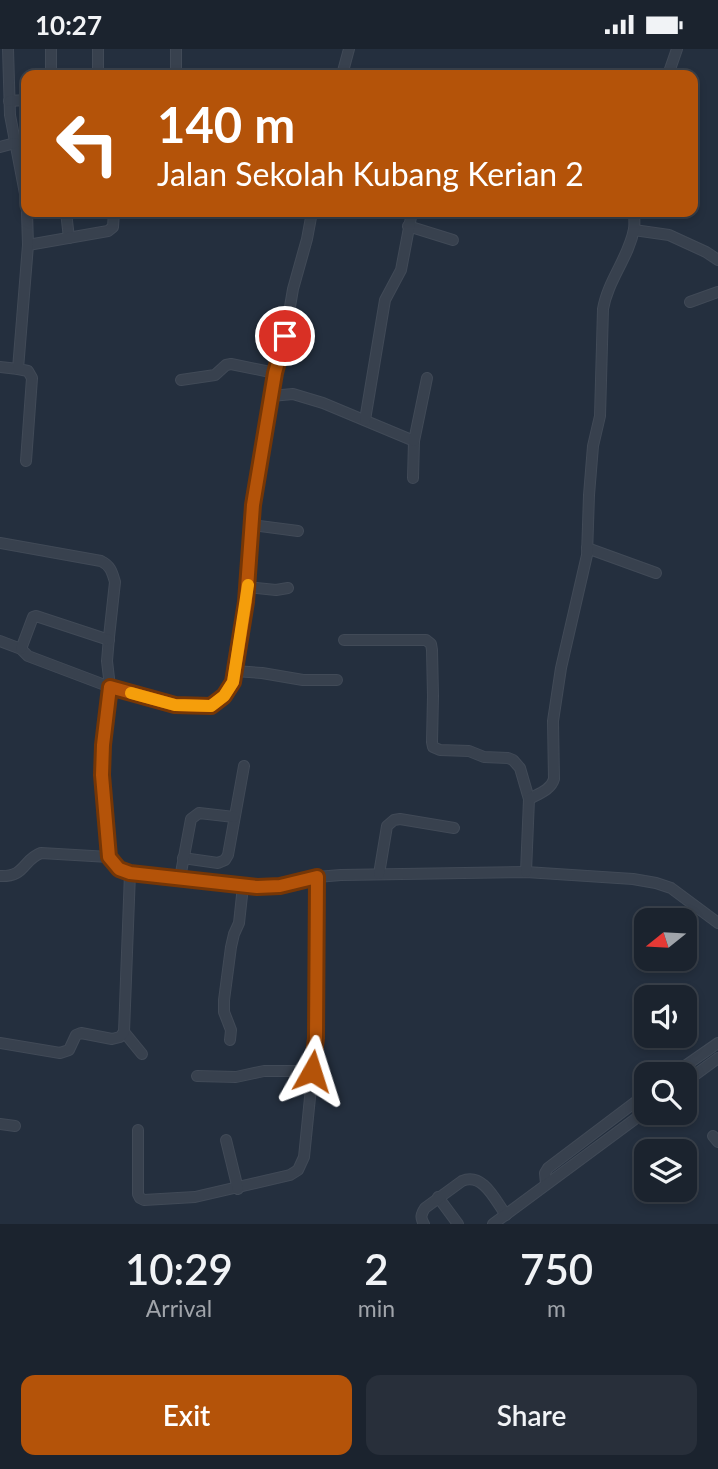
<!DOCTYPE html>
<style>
:root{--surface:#1b232e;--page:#282f3a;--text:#f1f3f6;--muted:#a0a4aa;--line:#39404a;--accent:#b45309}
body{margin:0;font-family:Lato,sans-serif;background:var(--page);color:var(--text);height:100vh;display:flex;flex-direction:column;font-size:26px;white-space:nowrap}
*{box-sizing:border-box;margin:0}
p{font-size:23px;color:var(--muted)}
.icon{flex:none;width:38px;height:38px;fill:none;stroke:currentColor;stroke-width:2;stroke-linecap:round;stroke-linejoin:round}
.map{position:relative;height:1175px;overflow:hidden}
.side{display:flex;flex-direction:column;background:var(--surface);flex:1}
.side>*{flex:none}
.guide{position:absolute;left:21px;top:21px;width:677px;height:147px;border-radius:14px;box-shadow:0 4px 10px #0003,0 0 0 2px var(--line);background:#b45309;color:#fff;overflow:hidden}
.needle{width:46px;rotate:252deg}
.buttons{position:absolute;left:634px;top:859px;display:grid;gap:14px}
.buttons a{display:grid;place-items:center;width:63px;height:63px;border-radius:14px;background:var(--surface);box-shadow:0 4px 10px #0003,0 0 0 2px var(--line);font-size:35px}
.pin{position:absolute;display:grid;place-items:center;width:60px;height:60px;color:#fff;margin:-30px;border:4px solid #fff;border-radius:50%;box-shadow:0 2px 7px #0007}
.me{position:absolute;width:77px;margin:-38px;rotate:6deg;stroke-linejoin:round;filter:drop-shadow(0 0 5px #0008)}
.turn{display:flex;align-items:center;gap:24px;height:147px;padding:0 21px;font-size:32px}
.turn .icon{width:91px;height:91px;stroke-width:2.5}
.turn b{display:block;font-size:49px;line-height:60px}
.eta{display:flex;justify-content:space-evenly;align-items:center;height:119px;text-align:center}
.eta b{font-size:42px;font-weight:600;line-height:49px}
.button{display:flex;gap:14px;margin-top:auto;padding:14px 21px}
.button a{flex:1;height:80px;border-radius:14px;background:var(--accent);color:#fff;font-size:28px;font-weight:600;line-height:80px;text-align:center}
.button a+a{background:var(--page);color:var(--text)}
.status{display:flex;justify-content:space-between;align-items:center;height:49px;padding:0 35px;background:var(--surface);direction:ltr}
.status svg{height:19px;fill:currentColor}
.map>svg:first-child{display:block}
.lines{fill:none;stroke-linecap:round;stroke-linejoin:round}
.minor-casing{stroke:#414a57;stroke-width:12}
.minor{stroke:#38414e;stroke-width:10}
.route-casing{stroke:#753606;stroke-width:18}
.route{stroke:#b45309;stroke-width:12}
.slow{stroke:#f59e0b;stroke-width:12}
</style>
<div class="status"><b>10:27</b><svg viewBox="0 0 49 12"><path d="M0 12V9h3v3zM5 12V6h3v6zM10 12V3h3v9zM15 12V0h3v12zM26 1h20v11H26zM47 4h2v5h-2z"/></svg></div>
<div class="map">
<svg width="718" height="1175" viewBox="0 0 718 1175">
<rect width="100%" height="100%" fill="#242f3e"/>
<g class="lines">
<g class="minor-casing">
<g id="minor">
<path d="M8,0L10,66L26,150"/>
<path d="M176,0V19"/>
<path d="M51,26V0"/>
<path d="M98,26V0"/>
<path d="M342,26L349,0"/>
<path d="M668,26L677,0"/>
<path d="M9,52L26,51"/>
<path d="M0,98L15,94"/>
<path d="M66,163L69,189"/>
<path d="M408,177L453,191"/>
<path d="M634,181L669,186L706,203L718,211"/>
<path d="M28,196L108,182L113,178L114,163"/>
<path d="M690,253L718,243"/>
<path d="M0,318L18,320"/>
<path d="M181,331L215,326L226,316L231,315L275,324"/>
<path d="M271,347L293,345L323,354L414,392L413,429"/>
<path d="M365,371L385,251L401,221L412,163"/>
<path d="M414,392L427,329"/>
<path d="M26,412L32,329L28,322L18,320L28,196L27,163"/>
<path d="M252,476L298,482"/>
<path d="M0,494L101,512C111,517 112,523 115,533L109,588L107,612L110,638L103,696L102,725L109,808L119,820L130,824L257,838L280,837L317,828L341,826L526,823L633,830L656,834L671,839L718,874"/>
<path d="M587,499L656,524"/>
<path d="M247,538L276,541L288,539"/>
<path d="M344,591H426L431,595L432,601L433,647L432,693L433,698L440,701L469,702L484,708L508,709L513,711L520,719L529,750"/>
<path d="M0,592L21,600L28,607L110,638L175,656L211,657L224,647L233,633L246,553L253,456L266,371L275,324L285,287L293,240L307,190L312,163"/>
<path d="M21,600L33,568L36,567L109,591"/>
<path d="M235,622L262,624L303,631H337"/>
<path d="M183,809L218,814L225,811L228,806L244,717"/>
<path d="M526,823L529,750C538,745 551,741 554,730L553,672L561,619L587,506L589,446L593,397L600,367L603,260C608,231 629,208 634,180C635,174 634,168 634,163"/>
<path d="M379,825L387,777L394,771L400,770L454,779"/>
<path d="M0,827C26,828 22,811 41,804L109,808"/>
<path d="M180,829L191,770L199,764L234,768"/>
<path d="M124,983L142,1005"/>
<path d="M230,991L231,981L224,963V951L231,898L234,885L239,874L243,837"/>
<path d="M0,994L60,1004L69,1001L76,986L81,984L112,990L120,988L124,983L130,824"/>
<path d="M672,1026L718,994"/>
<path d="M197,1027L236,1028L264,1022H312"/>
<path d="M684,1034L718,1009"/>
<path d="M0,1075L15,1077"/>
<path d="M138,1081V1145L140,1149L144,1151L195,1148L290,1126L298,1121L304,1108L316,989L317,828"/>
<path d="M713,1087L718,1093"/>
<path d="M226,1091L238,1140"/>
<path d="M546,1135L545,1124L548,1119L646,1045"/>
<path d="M438,1148L458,1175"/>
<path d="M424,1175C420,1169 421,1165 425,1159L462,1132C483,1123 495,1151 506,1166"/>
<path d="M493,1175L646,1062"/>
</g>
</g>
<use href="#minor" class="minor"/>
</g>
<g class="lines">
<g class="route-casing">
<path id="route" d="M285,287L275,324L253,456L246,553L233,633L224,647L211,657L175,656L110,638L103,696L102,726L109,808L119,820L130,824L257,838L280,837L317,828L316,989L312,1022"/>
</g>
<use href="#route" class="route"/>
<path class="slow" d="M131,644L175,656L211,657L224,647L233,633L248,536"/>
</g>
</svg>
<div class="buttons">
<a><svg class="needle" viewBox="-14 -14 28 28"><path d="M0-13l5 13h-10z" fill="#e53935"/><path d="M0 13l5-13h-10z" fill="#a0a4aa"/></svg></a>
<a><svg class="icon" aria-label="sound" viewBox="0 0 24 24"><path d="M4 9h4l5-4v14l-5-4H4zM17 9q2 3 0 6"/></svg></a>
<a><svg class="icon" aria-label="search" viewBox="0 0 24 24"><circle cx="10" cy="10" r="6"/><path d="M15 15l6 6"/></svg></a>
<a><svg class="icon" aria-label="layers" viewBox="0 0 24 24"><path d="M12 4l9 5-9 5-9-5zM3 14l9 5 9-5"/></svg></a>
</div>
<div class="pin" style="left:285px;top:287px;background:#d93025"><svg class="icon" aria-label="arrive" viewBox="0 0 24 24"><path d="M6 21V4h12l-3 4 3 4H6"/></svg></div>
<svg class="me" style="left:312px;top:1022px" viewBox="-20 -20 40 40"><path d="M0-17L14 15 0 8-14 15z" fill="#b45309" stroke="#fff" stroke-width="4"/></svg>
<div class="guide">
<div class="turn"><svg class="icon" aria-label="left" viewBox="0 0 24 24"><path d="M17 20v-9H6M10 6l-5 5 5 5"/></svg><div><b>140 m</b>Jalan Sekolah Kubang Kerian 2</div></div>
</div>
</div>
<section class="side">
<div class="eta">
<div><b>10:29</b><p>Arrival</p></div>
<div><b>2</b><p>min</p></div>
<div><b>750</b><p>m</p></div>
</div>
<div class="button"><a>Exit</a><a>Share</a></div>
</section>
